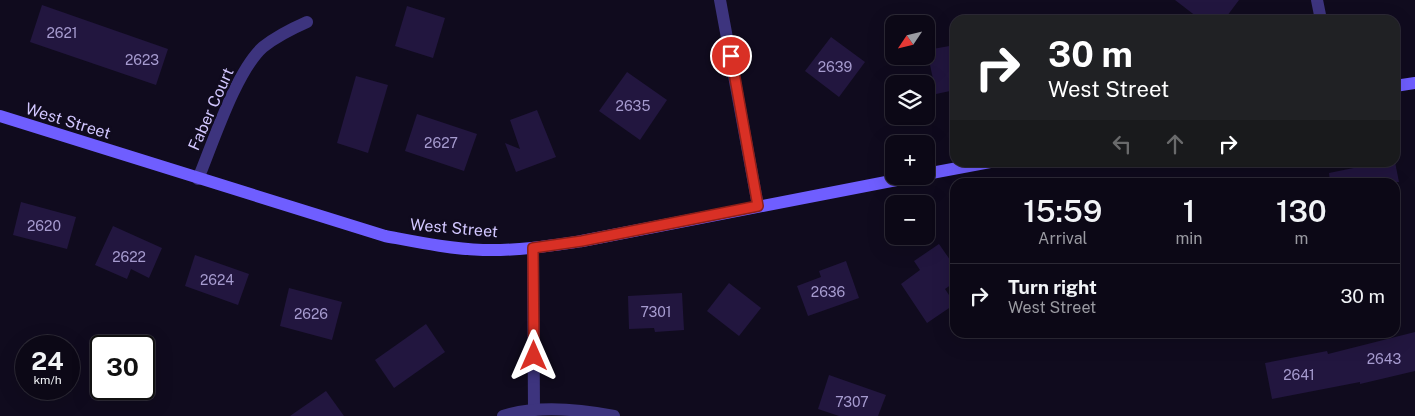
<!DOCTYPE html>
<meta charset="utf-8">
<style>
:root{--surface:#0c0816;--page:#1a1623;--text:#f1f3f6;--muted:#9a9aa1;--line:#2c2935}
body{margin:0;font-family:"Public Sans",sans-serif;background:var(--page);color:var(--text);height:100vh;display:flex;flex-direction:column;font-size:19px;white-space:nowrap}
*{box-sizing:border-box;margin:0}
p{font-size:16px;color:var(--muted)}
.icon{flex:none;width:28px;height:28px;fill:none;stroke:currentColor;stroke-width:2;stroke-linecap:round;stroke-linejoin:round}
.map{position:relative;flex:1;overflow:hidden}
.side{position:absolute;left:950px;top:178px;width:450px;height:160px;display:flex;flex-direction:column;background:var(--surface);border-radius:15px;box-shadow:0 5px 20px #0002,0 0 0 1px var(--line)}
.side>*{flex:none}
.hud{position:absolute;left:950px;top:15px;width:450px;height:152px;border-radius:15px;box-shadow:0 5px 20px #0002,0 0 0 1px var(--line);background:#202124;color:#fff;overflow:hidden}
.needle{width:32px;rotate:235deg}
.tools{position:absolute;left:885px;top:15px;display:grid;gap:10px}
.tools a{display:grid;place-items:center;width:50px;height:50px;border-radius:10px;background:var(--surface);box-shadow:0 5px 20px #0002,0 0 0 1px var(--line);font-size:25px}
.speed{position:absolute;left:15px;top:335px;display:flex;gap:10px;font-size:25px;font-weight:700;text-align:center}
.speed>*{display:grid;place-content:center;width:65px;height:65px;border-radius:50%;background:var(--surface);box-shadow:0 5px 20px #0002,0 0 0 1px var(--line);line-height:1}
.speed small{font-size:12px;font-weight:400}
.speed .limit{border:2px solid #111;border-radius:8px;background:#fff;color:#111}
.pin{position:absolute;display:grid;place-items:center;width:42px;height:42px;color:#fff;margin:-21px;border:2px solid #fff;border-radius:50%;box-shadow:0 1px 5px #0007}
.me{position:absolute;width:55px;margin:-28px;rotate:0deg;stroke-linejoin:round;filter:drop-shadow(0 0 4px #0008)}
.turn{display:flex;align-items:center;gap:18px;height:105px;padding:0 15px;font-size:22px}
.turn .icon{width:65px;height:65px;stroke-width:2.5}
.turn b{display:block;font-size:35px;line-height:42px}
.lanes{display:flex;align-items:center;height:48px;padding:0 15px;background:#0003;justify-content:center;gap:25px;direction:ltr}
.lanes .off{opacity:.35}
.eta{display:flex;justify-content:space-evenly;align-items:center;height:85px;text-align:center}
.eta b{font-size:30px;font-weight:600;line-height:35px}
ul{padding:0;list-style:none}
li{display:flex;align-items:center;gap:15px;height:65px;padding:0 15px;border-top:1px solid var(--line)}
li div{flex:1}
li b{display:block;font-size:19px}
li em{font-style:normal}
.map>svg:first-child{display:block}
.building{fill:#22163f}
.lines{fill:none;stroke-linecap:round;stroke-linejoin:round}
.minor{stroke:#3d347e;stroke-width:12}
.secondary{stroke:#6f5eff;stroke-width:12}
.route-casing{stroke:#8d1f18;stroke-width:12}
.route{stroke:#d93025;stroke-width:9}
.labels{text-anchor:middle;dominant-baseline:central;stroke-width:5;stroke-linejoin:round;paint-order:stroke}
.number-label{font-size:14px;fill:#a69bcf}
.street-label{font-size:16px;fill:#d2c7ff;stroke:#100b1e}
</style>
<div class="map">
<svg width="1415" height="416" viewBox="0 0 1415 416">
<rect width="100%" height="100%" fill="#100b1e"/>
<g class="building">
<path d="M1175,0H1239L1224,20H1201Z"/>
<path d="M42,5L168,49L156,85L30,42Z"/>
<path d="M407,6L445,18L433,58L395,46Z"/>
<path d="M831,37L865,62L839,97L805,71Z"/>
<path d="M955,45V90L936,94L927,50Z"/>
<path d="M627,72L667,100L640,140L599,111Z"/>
<path d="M356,76L388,85L368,153L337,143Z"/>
<path d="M537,110L556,157L516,172L505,143L520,149L510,120Z"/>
<path d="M417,114L477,134L464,171L405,151Z"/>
<path d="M1383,162H1395L1399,182H1330L1329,173Z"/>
<path d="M21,202L76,217L67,249L13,235Z"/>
<path d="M113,226L162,248L149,278L131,269L127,279L95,265Z"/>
<path d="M939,244L955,267V282L945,289L955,304L927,323L901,284L920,270L914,261Z"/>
<path d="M195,255L249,274L238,305L185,286Z"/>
<path d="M846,261L859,298L808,316L797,286L821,277L819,271Z"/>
<path d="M729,283L761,308L739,336L707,311Z"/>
<path d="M289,288L342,302L332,340L280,326Z"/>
<path d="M682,293L684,330L655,332L654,328L629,329L628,296Z"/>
<path d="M426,324L445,352L394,388L375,360Z"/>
<path d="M1415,332V371L1360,384V382L1272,399L1265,363L1327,351L1328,354Z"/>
<path d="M829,375L886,395L878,416H839L818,409Z"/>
<path d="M326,391L344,416H290Z"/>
</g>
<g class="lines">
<g class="minor">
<path d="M720,0L758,206"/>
<path d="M1317,0L1321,20"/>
<path d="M198,179C213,143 236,71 263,47C277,36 291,29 307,22"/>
<path d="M533,248L534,410"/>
<path d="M503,416C537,405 578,409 614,416"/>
</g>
<g class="secondary">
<path d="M1395,86L1415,83"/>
<path d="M0,116L385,236C417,242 450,249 483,250C517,251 549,246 582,241L917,176"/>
<path d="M926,174L990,162"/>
</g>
</g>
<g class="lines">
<g class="route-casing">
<path id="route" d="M534,356L533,248L582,241L758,206L731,56"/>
</g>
<use href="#route" class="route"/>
</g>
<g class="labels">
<g class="number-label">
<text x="62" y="33">2621</text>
<text x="142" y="60">2623</text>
<text x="835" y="67">2639</text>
<text x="633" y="106">2635</text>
<text x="441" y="143">2627</text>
<text x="44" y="226">2620</text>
<text x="129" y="257">2622</text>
<text x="217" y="280">2624</text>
<text x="828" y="292">2636</text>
<text x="656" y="312">7301</text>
<text x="311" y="314">2626</text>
<text x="1384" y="359">2643</text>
<text x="1299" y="375">2641</text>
<text x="852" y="402">7307</text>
</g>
<g class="street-label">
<text transform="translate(211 109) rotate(-66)">Faber Court</text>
<text transform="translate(68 121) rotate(17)">West Street</text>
<text transform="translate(454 228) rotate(5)">West Street</text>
</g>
</g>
</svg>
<div class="tools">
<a><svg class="needle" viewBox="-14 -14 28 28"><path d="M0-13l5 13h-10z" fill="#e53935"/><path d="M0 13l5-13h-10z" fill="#9a9aa1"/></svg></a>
<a><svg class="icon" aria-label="layers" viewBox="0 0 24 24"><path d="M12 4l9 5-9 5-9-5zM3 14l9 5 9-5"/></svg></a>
<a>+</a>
<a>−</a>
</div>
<div class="speed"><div>24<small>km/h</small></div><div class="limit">30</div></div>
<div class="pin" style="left:731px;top:56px;background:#d93025"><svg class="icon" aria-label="arrive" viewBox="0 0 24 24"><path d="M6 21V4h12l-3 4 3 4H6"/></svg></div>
<svg class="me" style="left:534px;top:356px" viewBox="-20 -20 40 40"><path d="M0-17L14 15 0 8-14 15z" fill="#d93025" stroke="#fff" stroke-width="4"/></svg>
<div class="hud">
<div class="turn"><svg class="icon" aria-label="right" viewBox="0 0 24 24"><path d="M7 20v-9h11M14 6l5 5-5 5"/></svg><div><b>30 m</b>West Street</div></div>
<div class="lanes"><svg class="icon off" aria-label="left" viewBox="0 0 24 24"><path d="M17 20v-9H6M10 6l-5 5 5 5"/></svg><svg class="icon off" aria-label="ahead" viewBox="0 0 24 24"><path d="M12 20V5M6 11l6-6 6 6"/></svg><svg class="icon" aria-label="right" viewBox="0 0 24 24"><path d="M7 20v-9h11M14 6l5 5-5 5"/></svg></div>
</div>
<section class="side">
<div class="eta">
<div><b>15:59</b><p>Arrival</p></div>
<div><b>1</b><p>min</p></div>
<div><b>130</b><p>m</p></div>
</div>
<ul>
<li><svg class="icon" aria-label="right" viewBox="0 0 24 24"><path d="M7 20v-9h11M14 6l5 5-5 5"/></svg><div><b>Turn right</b><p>West Street</p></div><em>30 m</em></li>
</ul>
</section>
</div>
